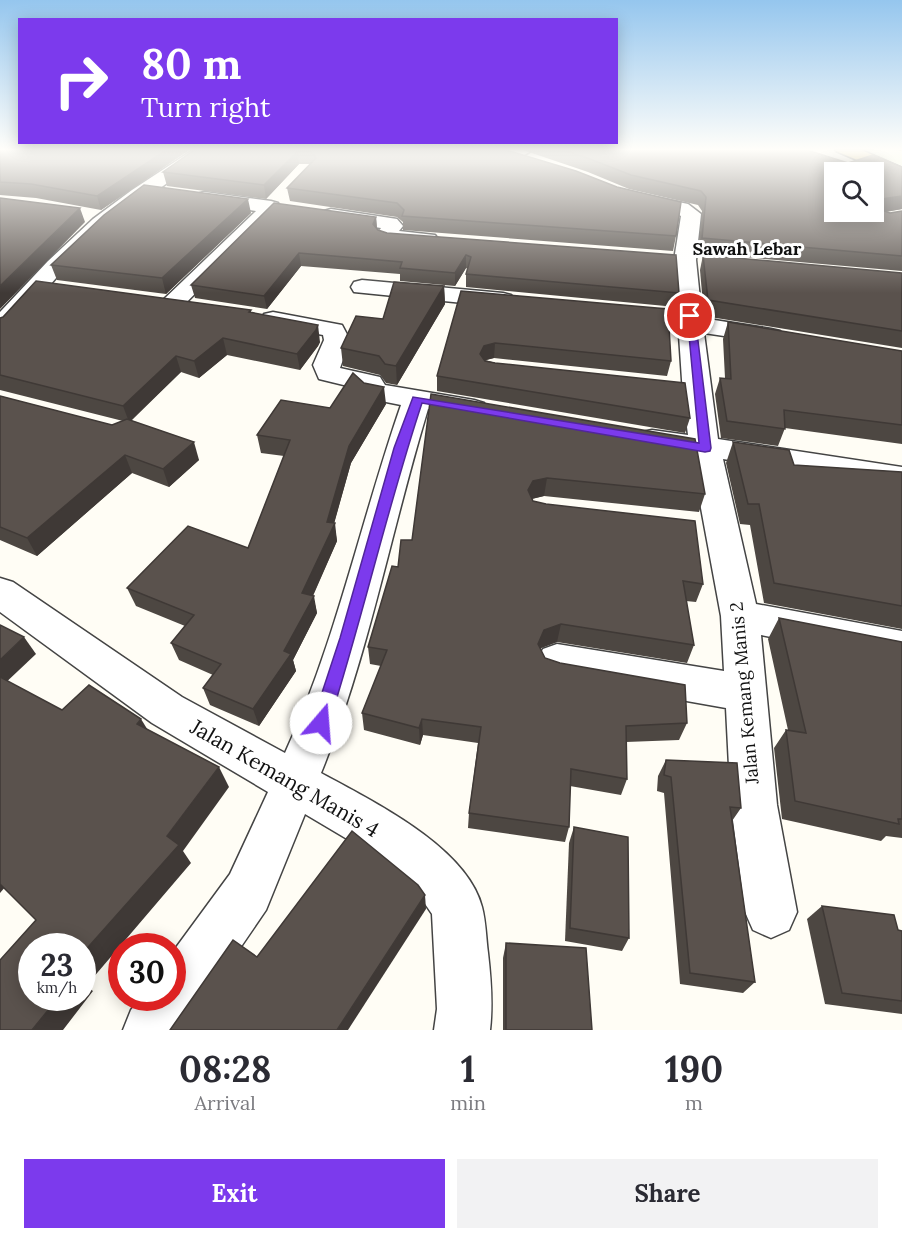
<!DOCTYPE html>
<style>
:root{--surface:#fff;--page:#f2f2f3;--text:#2b2b33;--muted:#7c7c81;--accent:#7c3aed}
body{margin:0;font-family:Lora,serif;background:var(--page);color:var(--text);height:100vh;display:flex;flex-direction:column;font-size:22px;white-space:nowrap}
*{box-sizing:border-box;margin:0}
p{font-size:20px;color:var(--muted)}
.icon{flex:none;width:33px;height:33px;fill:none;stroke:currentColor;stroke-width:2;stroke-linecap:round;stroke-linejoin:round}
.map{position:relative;height:1030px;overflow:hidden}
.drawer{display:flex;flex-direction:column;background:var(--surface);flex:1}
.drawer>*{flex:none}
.guide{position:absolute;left:18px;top:18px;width:600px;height:126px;border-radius:0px;box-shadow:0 3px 15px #0003;background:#7c3aed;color:#fff;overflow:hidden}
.tools{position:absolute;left:824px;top:162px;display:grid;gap:12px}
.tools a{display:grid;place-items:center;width:60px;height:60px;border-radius:0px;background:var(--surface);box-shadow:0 3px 15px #0003;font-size:30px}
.speed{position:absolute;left:18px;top:933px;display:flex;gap:12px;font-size:30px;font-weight:700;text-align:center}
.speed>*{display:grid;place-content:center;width:78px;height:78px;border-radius:50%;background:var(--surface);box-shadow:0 3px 15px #0003;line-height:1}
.speed small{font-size:15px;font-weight:400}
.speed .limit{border:9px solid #d22;background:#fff;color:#111}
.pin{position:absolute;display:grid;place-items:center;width:51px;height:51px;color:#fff;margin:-26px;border:3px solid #fff;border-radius:50%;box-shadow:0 2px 6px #0007}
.me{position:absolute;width:66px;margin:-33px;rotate:18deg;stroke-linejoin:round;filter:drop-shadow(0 0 4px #0008)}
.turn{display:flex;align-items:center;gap:21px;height:126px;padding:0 24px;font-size:27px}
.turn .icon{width:78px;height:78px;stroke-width:2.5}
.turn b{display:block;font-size:42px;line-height:51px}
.eta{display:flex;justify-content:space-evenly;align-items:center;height:102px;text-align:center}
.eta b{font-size:36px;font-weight:800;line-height:42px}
.primary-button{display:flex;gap:12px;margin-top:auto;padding:12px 24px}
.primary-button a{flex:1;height:69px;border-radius:0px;background:var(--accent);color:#fff;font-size:24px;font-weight:800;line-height:69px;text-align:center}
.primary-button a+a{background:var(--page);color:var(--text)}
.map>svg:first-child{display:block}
.pitch{fill:#e6f2cf}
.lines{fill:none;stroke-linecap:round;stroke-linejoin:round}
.minor-casing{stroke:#444;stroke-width:3}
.major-casing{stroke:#222;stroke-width:3}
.minor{fill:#fff;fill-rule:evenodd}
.major{fill:#f9d66b;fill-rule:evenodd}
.wall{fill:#4d4742}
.shaded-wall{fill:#3f3936}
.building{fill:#5a524d;stroke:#3f3936;stroke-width:1.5;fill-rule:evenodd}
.route{fill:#7c3aed;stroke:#51269a;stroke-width:1.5}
.labels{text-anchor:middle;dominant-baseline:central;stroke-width:6;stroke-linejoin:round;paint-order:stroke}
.far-quarter-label{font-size:18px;font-weight:bold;fill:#111;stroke:#fff}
.street-label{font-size:18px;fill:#111;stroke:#fff}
.near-street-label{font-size:21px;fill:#111;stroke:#fff}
</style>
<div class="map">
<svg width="902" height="1030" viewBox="0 0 902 1030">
<rect width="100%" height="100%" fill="#fffdf5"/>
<path class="pitch" d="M859,148H902V166Z"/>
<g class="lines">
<g class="minor-casing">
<g id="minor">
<path d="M196,148H215L107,227L63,270L9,332L0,334V312L48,261L93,219L132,190Z"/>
<path d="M509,148H534C527,156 510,161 500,159L498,155L500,151Z"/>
<path d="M204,192L271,201L278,203L280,207L180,309L172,311L164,309L160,304L164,299L256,211L197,202L195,198L197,194Z"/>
<path d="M635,193L688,204L701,214L696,260L702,318L771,329L780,331L783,336L780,341L771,343L704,333L718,439L902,467V487L723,459L756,604L902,631V663L761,635L777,805L797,912L789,930L771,938L753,930L745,912L731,805L726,708L557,678L543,673L537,661L543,649L557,644L724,671L721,616L691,454L642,446L637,439L642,432L652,430L688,435L683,395L674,260L681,216L675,213L628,203L626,199L628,195Z"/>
<path d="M331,209L397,219L403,226L399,231L435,235L438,239L435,243L428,245L381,241L376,235L381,228L324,219L321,215L324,211Z"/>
<path d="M362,280L503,293L511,295L515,300L511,305L503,307L354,292L351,287L354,282Z"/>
<path d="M273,312L342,325L350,340L340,368L380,377L385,385L474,400L484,403L488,409L484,415L474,418L428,409C391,530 369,655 321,773C372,801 467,847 482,907C486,922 486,938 488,953C491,979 493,1004 490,1030H434L437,1009L432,914L421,898L364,849L305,814L266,910L184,1030H123L131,1010L140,998H172V953L230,874L268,792L152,723L0,612V578L13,582L182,697L285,753C336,642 361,520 401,405L366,398L360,389L319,379L313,365L324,340L323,335L264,324L261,319L264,314Z"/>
</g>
</g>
<g class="major-casing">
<path id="major" d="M834,148H857L902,168V179L836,151Z"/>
</g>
<use href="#minor" class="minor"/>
<use href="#major" class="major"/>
</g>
<g class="wall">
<path d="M0,148H192L101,210L36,198L0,195Z"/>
<path d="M197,148H500L676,236L673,251L403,230V222L397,217L290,201L287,188L311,164H299L266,199L167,186L163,172Z"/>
<path d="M517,148H801L848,163L902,167V209L886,212L890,213L902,211V271L698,253L702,211L698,205L629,189L588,172Z"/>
<path d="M902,148V151L877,148Z"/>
<path d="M251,213L166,294L57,280L51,265Z"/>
<path d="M376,217L377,228L378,230L387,233L679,293L676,307L466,287V274L468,269L466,268L455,286L400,281V274L301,266L267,309L195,298L191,285Z"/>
<path d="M703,255L902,273V348L704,316L700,270Z"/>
<path d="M444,286L445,304L397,385L386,383L380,375L343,366L341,348L383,319Z"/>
<path d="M461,291L671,361L667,376L494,358L485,360L690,418L685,433L437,391V376Z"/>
<path d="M251,310V313L320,342L318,346L300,370L227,355L199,378L181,372L131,421L199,460L169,487L132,473L37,556L0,540V396L112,425L123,421L0,390V318Z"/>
<path d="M728,322L902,351V444L785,428L778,446L721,438L715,394L720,378H725L723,339Z"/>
<path d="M431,394L705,494L699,512L544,496L532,499L533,501L703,584L696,602L686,601L694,645L687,663L557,642L541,648L540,649L545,658L687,723L679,740L626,742L627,779L621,795L570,786L569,827L565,842L468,828L469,813L478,743L423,735L420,745L364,730L362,713L381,666L370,664L368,647L398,567L412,540Z"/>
<path d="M386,404L351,463L334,523L337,541L313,596L317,613L293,660L296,671L259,726L210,705L203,688L213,675L179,660L171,643L185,626L136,606L127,588L248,548L284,456L261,453L257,435L330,408Z"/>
<path d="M733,442L794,465L902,472V629L764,603L750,525L740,524L726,463Z"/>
<path d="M779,618L902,642V838L886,836L881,841L782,819L774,748L786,730H788L768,639Z"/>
<path d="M666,760L741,808L732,821L755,982L743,993L680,984L664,793L657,791L658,776Z"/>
<path d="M574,827L629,938L622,951L565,941L569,843Z"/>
<path d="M822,906L902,931V1014L825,1004L807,919Z"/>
<path d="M506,943L592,1030H503V958Z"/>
</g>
<g class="shaded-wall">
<path d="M169,148H192L101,210L97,196Z"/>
<path d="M298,151L299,164L266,199L264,185Z"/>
<path d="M902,196V209L877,213L878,205L882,199Z"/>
<path d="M248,199L251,213L166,294L162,278Z"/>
<path d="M80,208L85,222L0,309V286Z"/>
<path d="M376,217L377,230L373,224Z"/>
<path d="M299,253L301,266L267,309L264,296Z"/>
<path d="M466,255V268L455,286V273Z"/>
<path d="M444,286L445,304L397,385L396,366Z"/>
<path d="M318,325L320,342L318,346L300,370L297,354Z"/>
<path d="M223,338L227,355L199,378L194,361Z"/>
<path d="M495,343L494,358L483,361L480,354L484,346Z"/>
<path d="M176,356L181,372L129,422L123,406Z"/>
<path d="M384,387L386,404L351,463L334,524L335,523L337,541L309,604L314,596L317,613L293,660L296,671L259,726L253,709L302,593L327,522L349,446Z"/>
<path d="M194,442L199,460L169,487L163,469Z"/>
<path d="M125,455L132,473L37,556L27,538Z"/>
<path d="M547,478L544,496L531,499L528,490L533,481Z"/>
<path d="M561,624L557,642L541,648L535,662L538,644L544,630Z"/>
<path d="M24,637L36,654L0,688V660Z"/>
<path d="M141,719L154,740L137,724Z"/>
<path d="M422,719L423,735L420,745L419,728Z"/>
<path d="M219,767L229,787L183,851L191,863L86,986L93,991L63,1030H32L58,998H82V954L167,836Z"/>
<path d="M0,881L6,886L0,893Z"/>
<path d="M425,895L426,909L348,1030H337Z"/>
</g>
<g class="building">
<path d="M0,148H169L97,196L31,184L0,182Z"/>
<path d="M197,148H500L576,171L617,187L681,202L676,236L402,216L404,210L397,203L287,188L316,158L311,151H298L264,185L163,172Z"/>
<path d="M557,148H801L848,163L873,155L902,167V196L882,199L878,205L881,210L890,213L902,211V256L702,238L706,197L701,191L631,175L590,159ZM834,172H873V212H834Z"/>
<path d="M144,185L248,199L162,278L51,265L104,215Z"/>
<path d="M0,198L80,208L0,286Z"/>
<path d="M274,203L376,217L373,224L378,230L387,233L676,255L679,293L466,274L471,257L466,255L455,273L400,268L402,262L299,253L264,296L191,285Z"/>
<path d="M703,255L902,273V331L708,300Z"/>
<path d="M36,281L251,310L249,312L318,325L316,330L297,354L223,338L194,361L176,356L123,406L0,375V318L3,317Z"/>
<path d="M394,282L444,286L396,366L385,364L379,356L341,348L356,316L383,319Z"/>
<path d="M461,291L668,309L671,361L495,343L484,346L480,354L485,361L495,363L685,383L690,418L437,376Z"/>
<path d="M728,322L902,351V425L784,410L785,429L727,421L720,378L731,379Z"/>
<path d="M353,373L364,383L384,387L349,446L327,522L335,523L302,593L314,596L284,651L291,654L253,709L203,688L221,664L171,643L194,615L127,588L188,526L248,548L290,440L257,435L281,400L330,408Z"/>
<path d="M431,394L695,439L705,494L547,478L533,481L528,490L533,501L546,504L695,521L703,584L683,581L694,645L561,624L544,630L538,644L545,658L560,663L685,685L687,723L626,726L627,779L571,769L569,827L469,813L481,727L422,719L419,728L362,713L387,650L368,647L392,566L398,567L401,540H412Z"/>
<path d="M0,396L112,425L127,419L194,442L163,469L125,455L27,538L0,527Z"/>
<path d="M733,442L789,450L794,465L902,472V606L774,583L759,504H748Z"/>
<path d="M779,618L902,642V819H898L899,824L795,801L786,730L806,733Z"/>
<path d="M0,625L24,637L0,660Z"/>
<path d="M0,677L62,710L89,685L141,719L137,724L219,767L167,836L179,845L82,954V946H32V998H58L32,1030H0V960L36,920L0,884Z"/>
<path d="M666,760L737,763L741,808L730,807L755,982L690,973L671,777L664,775Z"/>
<path d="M574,827L628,837L629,938L570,928Z"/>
<path d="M352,831L418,885L425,895L337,1030H170L233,940L257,957Z"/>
<path d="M822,906L894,915L898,930L902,931V1001L842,993Z"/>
<path d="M506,943L586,948L592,1030H506Z"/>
</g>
<linearGradient id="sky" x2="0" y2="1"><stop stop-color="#95c6ee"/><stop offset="0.51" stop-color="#fffefa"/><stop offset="1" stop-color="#fffefa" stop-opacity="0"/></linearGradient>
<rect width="902" height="293" fill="url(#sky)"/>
<path class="route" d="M687,314L695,316L711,448L710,451L705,452L422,403C387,508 363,617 329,723L327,728L321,731L314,728L312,723L340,638L394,448L413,397L699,443Z"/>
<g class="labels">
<g class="far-quarter-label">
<text x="747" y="248">Sawah Lebar</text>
</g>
<g class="street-label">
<text transform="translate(744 693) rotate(-95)">Jalan Kemang Manis 2</text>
</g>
<g class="near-street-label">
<text transform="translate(285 778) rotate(30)">Jalan Kemang Manis 4</text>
</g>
</g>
</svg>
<div class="tools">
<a><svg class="icon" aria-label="search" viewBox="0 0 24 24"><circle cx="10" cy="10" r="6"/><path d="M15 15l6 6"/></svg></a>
</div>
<div class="speed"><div>23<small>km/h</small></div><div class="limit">30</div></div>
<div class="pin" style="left:690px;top:316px;background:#d93025"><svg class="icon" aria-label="arrive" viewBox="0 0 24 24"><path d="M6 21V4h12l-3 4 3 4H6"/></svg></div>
<svg class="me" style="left:321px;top:723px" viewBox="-20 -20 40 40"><circle r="19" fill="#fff"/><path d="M0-13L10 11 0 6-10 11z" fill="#7c3aed"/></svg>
<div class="guide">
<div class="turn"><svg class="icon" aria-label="right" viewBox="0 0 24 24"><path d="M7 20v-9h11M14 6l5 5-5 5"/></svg><div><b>80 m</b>Turn right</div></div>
</div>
</div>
<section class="drawer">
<div class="eta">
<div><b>08:28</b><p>Arrival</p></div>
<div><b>1</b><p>min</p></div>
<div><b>190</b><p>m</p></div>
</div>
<div class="primary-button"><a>Exit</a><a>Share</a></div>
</section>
